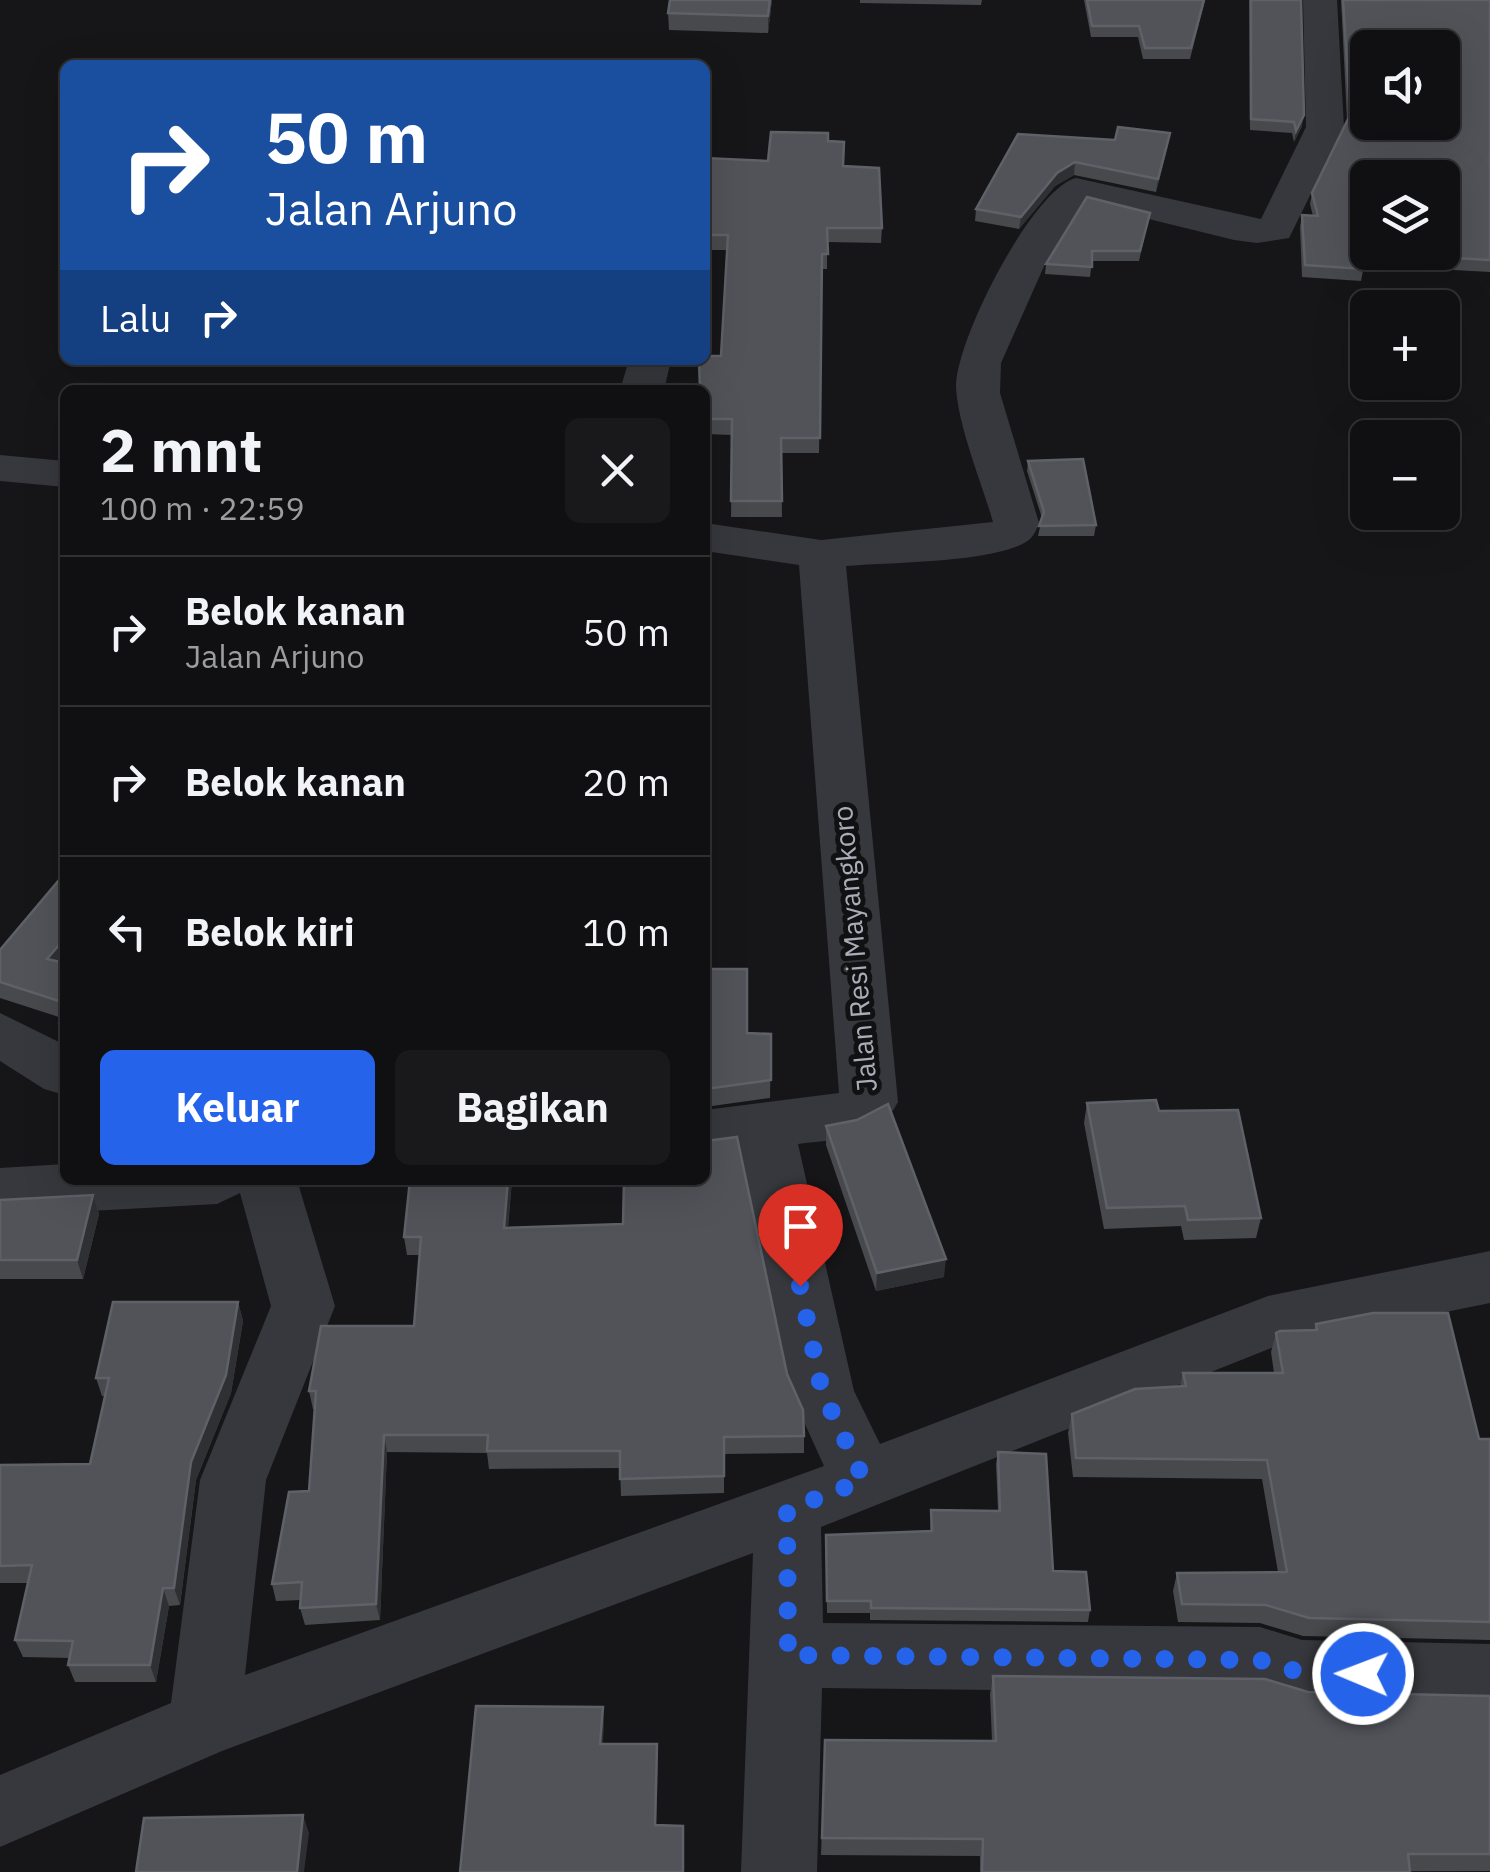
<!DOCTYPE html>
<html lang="id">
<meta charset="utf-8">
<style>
:root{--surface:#101012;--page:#19191b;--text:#f1f3f6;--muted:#9c9d9f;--line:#303032;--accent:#2563eb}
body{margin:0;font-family:"IBM Plex Sans",sans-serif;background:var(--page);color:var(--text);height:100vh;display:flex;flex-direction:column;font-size:38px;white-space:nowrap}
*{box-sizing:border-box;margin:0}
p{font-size:32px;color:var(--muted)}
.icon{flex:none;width:55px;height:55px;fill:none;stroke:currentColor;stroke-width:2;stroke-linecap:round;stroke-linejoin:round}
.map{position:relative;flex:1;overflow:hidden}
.panel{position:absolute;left:60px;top:385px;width:650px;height:800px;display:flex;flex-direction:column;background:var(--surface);border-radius:15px;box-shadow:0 10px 40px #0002,0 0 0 2px var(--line)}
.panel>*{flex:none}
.top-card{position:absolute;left:60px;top:60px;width:650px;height:305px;border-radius:15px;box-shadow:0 10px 40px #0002,0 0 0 2px var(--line);background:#1a4fa0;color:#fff;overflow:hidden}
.buttons{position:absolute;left:1350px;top:30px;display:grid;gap:20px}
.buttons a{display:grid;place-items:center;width:110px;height:110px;border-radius:15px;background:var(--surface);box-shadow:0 10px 40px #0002,0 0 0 2px var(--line);font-size:50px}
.pin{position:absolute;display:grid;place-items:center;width:85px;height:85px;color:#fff;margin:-102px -42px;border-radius:50% 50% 50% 0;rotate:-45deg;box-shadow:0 0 10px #0007}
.pin .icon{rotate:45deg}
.me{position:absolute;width:110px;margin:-55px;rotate:271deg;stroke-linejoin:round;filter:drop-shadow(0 0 8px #0008)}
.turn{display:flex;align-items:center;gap:35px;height:210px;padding:0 40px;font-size:45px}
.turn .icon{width:130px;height:130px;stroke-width:2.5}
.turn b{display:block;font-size:70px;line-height:85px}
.then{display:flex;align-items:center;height:95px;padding:0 40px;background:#0003;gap:20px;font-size:38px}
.round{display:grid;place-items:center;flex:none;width:105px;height:105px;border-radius:15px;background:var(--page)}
.summary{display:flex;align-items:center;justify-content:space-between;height:170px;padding:0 40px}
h1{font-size:60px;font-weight:800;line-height:75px}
.cta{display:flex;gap:20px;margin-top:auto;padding:20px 40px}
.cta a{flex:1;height:115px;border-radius:15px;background:var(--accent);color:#fff;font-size:40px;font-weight:800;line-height:115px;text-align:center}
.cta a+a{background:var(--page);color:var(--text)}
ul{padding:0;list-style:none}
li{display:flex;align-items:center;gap:30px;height:150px;padding:0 40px;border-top:2px solid var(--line)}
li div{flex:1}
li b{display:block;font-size:38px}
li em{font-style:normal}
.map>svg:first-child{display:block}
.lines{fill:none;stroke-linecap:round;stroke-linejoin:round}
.minor{fill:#37383d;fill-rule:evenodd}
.wall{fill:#47494d}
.shaded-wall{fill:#2f3033}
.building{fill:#525359;stroke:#5f6168;stroke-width:2.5;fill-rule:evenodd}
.route{stroke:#2563eb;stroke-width:18;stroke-dasharray:0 32.4}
.labels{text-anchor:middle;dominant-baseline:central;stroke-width:10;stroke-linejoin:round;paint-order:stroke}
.street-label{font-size:28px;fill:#a8adb8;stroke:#111113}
</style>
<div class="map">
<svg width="1490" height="1872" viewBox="0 0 1490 1872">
<rect width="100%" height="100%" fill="#161618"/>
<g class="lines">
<g class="minor">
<path d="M1303,0H1337L1344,127L1289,238L1257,243L1234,240L1084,203L1045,264L1001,363L1000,393L1039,523C1036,531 1033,538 1026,542C990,563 890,562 846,566L898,1102C878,1140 837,1139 798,1144L854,1391L880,1444L1268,1296L1490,1251V1303L1274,1347L821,1527L823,1623L1260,1627L1302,1640L1490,1644V1710L1302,1706L1260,1693L822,1688L817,1872H741L753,1553L222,1751L0,1847V1775L171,1703L200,1480L271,1306L240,1193L217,1204L0,1216V1168L65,1164V1180H297L335,1306L266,1480L245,1675L824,1466L790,1391L740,1151L705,1156V1110L839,1093L799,565L705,551V523L821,540L993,522C982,483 958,427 956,387C955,342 1032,189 1076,178L1261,219L1306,127Z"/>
<path d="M629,360H671L664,390H620Z"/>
<path d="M0,455L65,461V487L0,481Z"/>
<path d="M0,1013L65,1045V1095L44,1089L0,1061Z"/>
</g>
</g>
<g class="wall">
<path d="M772,0L768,33L669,30L668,13Z"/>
<path d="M860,0H982L981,5L860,3Z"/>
<path d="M1084,0H1205L1190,59H1143L1138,37H1091Z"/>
<path d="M1249,0H1301L1302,126L1294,142L1292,133L1250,130Z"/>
<path d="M1341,0H1490V272L1364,265L1361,281L1302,277L1300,227L1302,215L1313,216L1310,204L1312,193L1347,120Z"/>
<path d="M1018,134L1168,145L1156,192L1074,175L1055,186L1019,229L975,221L976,209Z"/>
<path d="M828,141L882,228L881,243L827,242V269H822L819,453H781L782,517H731L732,435L705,434V390L721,356L727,250H705V158L768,161Z"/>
<path d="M1150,213L1139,261H1092L1090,277L1045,274L1046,264Z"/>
<path d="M1028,461L1096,525L1094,536H1038L1042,518L1027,471Z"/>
<path d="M0,950L65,963V1043L59,1023L62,1018L0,998Z"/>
<path d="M705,969L747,1033L771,1034L770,1098L705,1107Z"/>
<path d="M1087,1103L1159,1111L1261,1218L1256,1238L1184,1240L1181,1226L1104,1229L1084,1123Z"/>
<path d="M826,1126L944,1277L876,1291L826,1145Z"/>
<path d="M410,1180H512L508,1228L787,1374L804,1436V1453L724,1454V1493L621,1496L620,1468L489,1469L487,1453L387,1452L380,1620L305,1625L300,1608L301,1600L276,1601L272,1584L309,1491L315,1409H313L309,1391L414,1326L420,1255H407L404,1237Z"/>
<path d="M93,1195L99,1214L83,1279H0V1200Z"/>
<path d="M238,1302L243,1321L231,1393L196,1480L180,1605L169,1606L156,1682H75L68,1665L70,1658L23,1657L15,1640L28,1583H0V1465L90,1464L105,1396H102L96,1378Z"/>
<path d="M1316,1324L1479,1439H1490V1640L1303,1636L1260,1623L1178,1622L1173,1591L1177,1573L1278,1572L1262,1479L1073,1477L1068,1433L1072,1414L1180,1386L1183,1373H1274L1271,1352L1276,1333L1314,1330Z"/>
<path d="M998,1452L1053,1571L1090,1610L1088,1622L870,1620V1613H827L826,1535L930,1531L931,1510L998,1511L996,1464Z"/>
<path d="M993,1676L1308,1692L1490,1696V1871L980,1872V1856L821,1855L825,1740L992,1741L990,1694Z"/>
</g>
<g class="shaded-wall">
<path d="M770,0H772L768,33V16Z"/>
<path d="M1304,115L1302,126L1294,142L1296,131Z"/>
<path d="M1170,133L1168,145L1156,192L1158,179Z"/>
<path d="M1075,162L1074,175L1055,186L1019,229L1021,217L1057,173Z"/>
<path d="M65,938V962L53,977L47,959Z"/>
<path d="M508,1180H512L506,1246L504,1228Z"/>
<path d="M93,1195L99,1214L83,1279L77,1260Z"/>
<path d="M946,1259L944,1277L876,1291L877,1273Z"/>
<path d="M238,1302L243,1321L231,1393L196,1480L180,1605L174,1588L191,1462Z"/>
<path d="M384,1435L387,1452L380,1620L376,1604Z"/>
<path d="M163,1588L169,1606L156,1682L150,1665Z"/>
<path d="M603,1707L604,1725L602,1761L600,1744Z"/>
<path d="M657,1744L658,1762L656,1843L655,1825Z"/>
<path d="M303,1815L309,1833L304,1872H297Z"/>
</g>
<g class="building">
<path d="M670,0H770L768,16L668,13Z"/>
<path d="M1087,0H1204L1191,48H1145L1139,26H1092Z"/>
<path d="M1251,0H1301L1304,115L1296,131L1294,122L1251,119Z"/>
<path d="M1343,0H1490V260L1363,253L1364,269L1305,265L1302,215L1318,216L1312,193L1350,115ZM1368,48H1442V122H1368ZM1368,178H1442V252H1368Z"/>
<path d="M1118,127L1170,133L1158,179L1075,162L1057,173L1021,217L976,209L1018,134L1115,140Z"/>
<path d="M771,132L828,133V141L844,142L843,166L879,168L882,228H827L828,254H822L820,438H781L782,501H731L732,419H705V390H700L699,360H705V356H721L728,235H705V158L768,161Z"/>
<path d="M1087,197L1150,213L1140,251H1092V267L1046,264Z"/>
<path d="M1083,459L1096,525L1039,526L1044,512L1028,461Z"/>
<path d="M65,873V938L47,959L65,963V1003L0,982V950Z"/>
<path d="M705,969H747V1033L771,1034V1080L705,1089Z"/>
<path d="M65,1013V1037L63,1036L59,1023Z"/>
<path d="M1156,1100L1159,1111L1238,1110L1261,1218L1188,1220L1185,1206L1107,1208L1087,1103Z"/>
<path d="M888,1104L946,1259L877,1273L826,1126L857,1120Z"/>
<path d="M737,1137L787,1374L803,1410L804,1436L724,1437V1476L620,1479V1451H487L488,1435H384L376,1604L300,1608L302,1582L272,1584L289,1492L309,1491L316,1391H309L321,1326H414L421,1237H404L410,1180H508L504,1228L623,1224L624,1180H705V1141Z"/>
<path d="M93,1195L77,1260H0V1200Z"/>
<path d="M113,1302H238L226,1375L191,1462L174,1588H163L150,1665H68L73,1641L15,1640L32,1565L0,1566V1465L90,1464L109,1378H96Z"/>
<path d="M1373,1313H1448L1479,1439H1490V1622L1309,1618L1266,1605L1182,1604L1177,1573L1287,1572L1267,1460L1076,1458L1072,1414L1135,1389L1186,1386L1183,1373H1283L1276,1333L1280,1331L1317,1330L1316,1324Z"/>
<path d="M998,1452L1046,1454L1053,1571L1086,1572L1090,1610L871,1608V1601H827L826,1535L932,1531L931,1510L1000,1511Z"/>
<path d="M993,1676L1265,1679L1308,1692L1490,1696V1854H1408L1410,1872H982L983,1839L822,1838L825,1740L996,1741Z"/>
<path d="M476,1706L603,1707L600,1744H657L655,1825L683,1826V1872H460Z"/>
<path d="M303,1815L297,1872H136L144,1818Z"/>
</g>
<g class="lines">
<path class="route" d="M800,1286L822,1391L864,1480L787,1510L788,1655L1260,1660L1302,1673L1363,1674"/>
</g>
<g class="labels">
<g class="street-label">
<text transform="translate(854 949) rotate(-95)">Jalan Resi Mayangkoro</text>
</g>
</g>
</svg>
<div class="buttons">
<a><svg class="icon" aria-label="sound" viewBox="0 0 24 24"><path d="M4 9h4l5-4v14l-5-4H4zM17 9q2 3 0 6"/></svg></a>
<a><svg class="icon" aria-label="layers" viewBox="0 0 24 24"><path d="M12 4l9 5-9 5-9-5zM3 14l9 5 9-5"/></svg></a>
<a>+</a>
<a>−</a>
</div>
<div class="pin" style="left:800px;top:1286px;background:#d93025"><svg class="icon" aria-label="arrive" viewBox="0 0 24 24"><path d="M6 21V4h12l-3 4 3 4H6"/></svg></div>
<svg class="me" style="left:1363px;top:1674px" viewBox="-20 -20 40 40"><circle r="17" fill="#2563eb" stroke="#fff" stroke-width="3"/><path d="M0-11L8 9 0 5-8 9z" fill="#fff"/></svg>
<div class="top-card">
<div class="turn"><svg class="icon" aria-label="right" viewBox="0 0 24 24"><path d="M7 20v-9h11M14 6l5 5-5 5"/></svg><div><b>50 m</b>Jalan Arjuno</div></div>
<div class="then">Lalu<svg class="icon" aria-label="right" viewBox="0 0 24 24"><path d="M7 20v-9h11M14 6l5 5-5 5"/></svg></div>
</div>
<section class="panel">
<div class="summary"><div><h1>2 mnt</h1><p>100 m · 22:59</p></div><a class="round"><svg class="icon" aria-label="close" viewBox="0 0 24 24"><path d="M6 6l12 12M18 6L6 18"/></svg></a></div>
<ul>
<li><svg class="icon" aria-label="right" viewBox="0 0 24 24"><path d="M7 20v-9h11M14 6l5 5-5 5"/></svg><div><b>Belok kanan</b><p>Jalan Arjuno</p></div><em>50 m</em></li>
<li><svg class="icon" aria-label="right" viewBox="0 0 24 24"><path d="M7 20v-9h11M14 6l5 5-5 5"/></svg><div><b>Belok kanan</b></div><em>20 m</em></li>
<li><svg class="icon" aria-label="left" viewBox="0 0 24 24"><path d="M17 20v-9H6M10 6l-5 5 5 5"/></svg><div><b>Belok kiri</b></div><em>10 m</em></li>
</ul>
<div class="cta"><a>Keluar</a><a>Bagikan</a></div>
</section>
</div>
